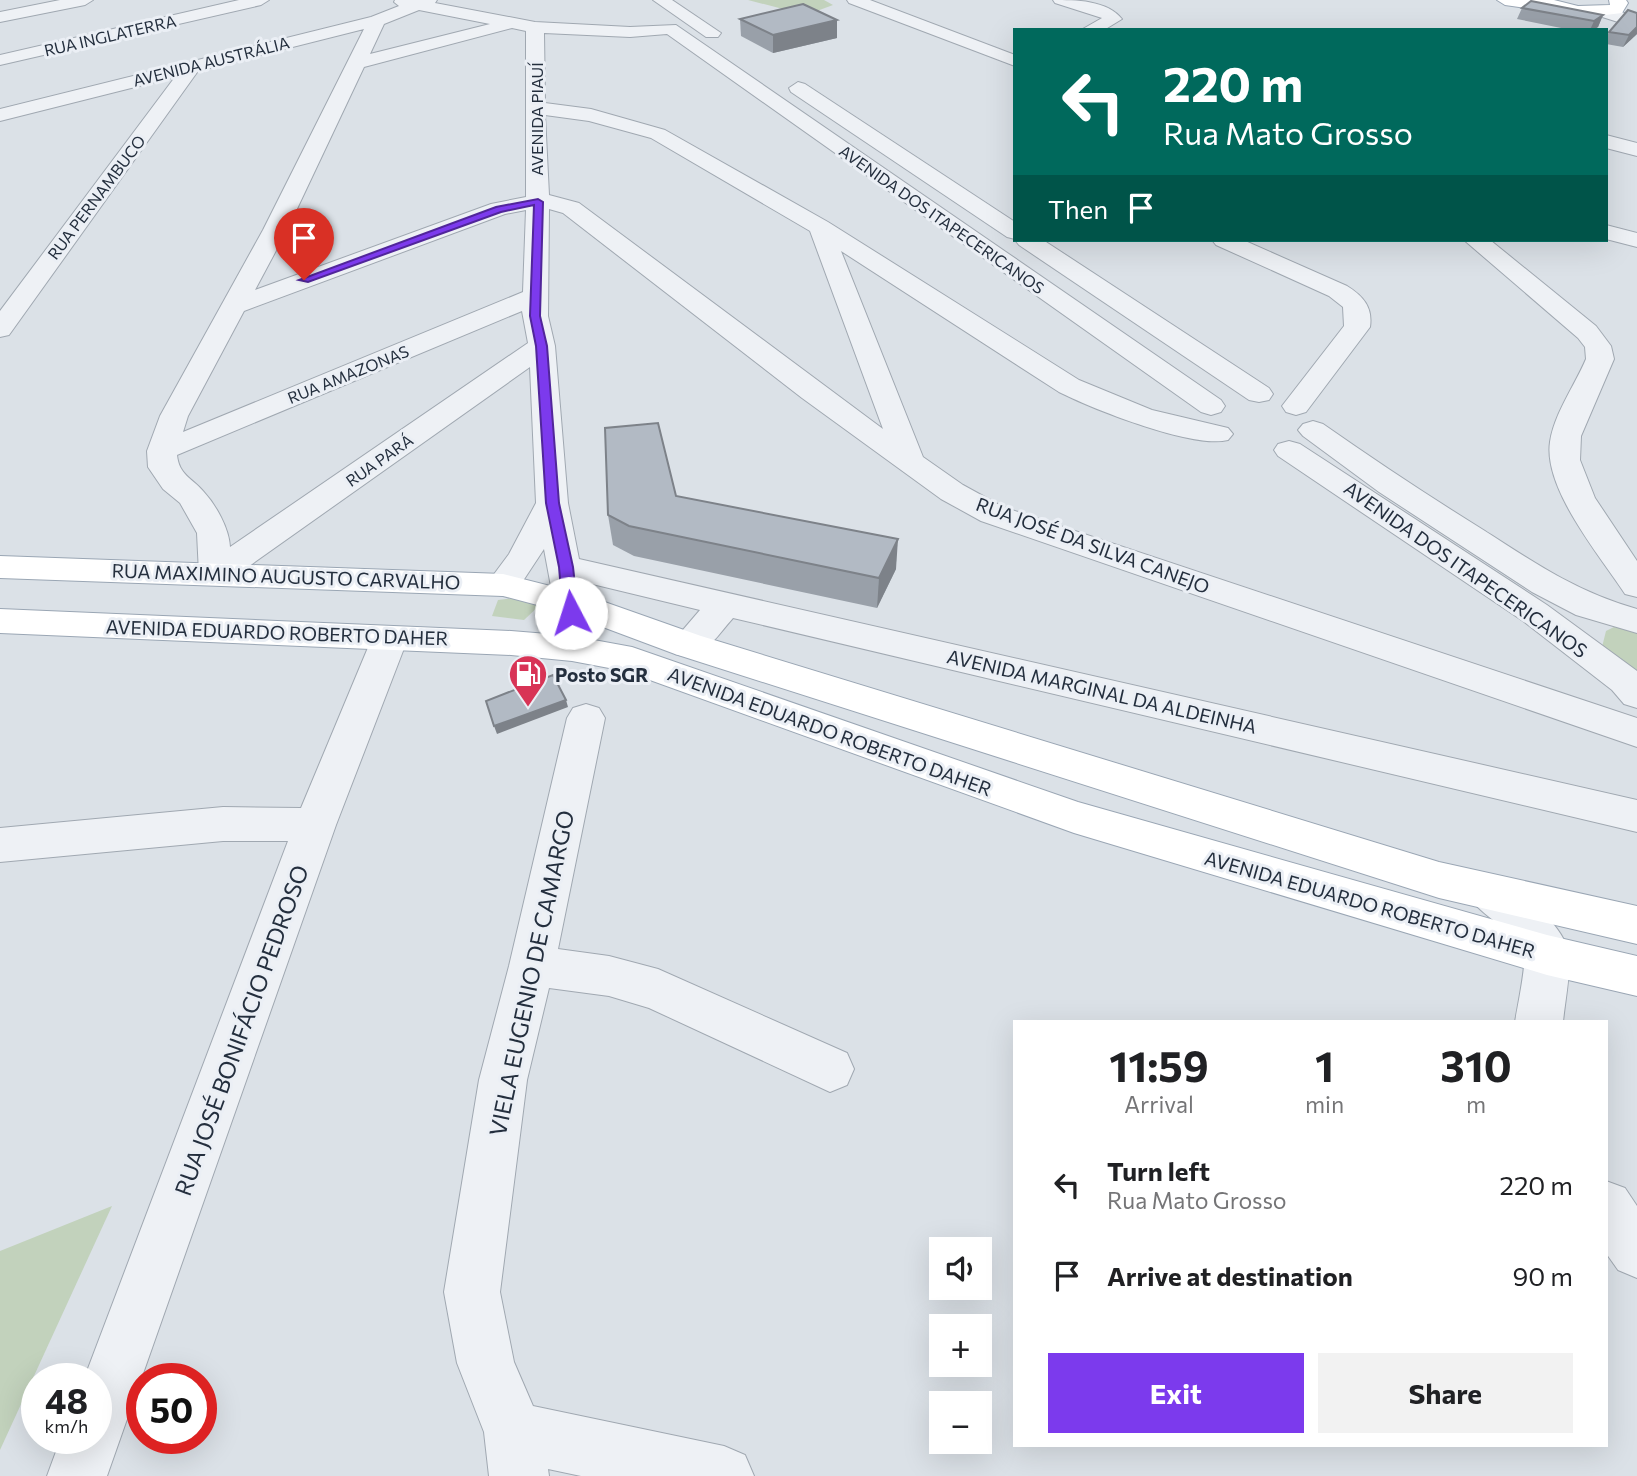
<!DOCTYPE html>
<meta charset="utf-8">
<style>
:root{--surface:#fff;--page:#f2f2f2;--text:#202124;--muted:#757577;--accent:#7c3aed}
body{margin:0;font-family:Commissioner,sans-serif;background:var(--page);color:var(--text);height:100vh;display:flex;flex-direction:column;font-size:26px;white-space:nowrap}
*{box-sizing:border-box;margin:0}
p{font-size:23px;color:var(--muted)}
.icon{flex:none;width:38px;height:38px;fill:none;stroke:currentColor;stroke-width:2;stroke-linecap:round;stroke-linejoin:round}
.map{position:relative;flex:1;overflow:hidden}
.panel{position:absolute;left:1013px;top:1020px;width:595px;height:427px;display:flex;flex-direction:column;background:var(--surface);border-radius:0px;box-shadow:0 7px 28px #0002}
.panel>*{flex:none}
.top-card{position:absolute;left:1013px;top:28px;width:595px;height:214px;border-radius:0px;box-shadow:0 7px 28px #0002;background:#00695c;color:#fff;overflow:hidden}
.buttons{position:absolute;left:929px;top:1237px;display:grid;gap:14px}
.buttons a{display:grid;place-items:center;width:63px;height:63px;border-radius:0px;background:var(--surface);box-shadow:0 7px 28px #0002;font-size:35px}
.speed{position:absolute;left:21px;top:1363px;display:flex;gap:14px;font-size:35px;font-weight:700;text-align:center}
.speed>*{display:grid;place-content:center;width:91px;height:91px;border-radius:50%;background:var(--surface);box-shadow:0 7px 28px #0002;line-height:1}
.speed small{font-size:18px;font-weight:400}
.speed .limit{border:10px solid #d22;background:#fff;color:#111}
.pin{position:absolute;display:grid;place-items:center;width:60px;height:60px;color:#fff;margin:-72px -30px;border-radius:50% 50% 50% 0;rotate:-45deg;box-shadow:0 0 7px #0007}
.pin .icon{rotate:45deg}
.me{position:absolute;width:77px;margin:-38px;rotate:355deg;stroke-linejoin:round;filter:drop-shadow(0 0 5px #0008)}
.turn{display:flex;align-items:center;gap:24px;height:147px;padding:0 35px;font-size:32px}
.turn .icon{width:91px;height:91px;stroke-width:2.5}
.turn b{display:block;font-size:49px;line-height:60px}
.then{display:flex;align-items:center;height:66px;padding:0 35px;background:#0003;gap:14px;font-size:26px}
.eta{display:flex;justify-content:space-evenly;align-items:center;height:119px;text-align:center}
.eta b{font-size:42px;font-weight:700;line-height:49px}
.button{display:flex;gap:14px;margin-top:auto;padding:14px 35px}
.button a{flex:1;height:80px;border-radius:0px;background:var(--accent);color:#fff;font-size:28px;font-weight:700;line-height:80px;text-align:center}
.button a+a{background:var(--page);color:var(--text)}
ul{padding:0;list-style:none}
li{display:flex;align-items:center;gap:21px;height:91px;padding:0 35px}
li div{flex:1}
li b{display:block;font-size:26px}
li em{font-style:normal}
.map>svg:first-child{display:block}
.green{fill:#c2d2bc}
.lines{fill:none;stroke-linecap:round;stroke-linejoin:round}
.minor-casing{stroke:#a0a8b1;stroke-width:2}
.major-casing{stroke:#9aa6b4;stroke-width:2}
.minor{fill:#eef1f5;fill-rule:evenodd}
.major{fill:#fff;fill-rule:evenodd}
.wall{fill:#99a0a9}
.shaded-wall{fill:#7d8289}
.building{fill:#b2bac4;stroke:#7d8289;stroke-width:2}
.route{fill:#7c3aed;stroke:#51269a;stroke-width:2}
.labels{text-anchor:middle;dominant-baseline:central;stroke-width:6;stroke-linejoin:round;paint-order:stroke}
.far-street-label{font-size:16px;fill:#242f3e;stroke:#ebeff5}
.street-label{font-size:19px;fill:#242f3e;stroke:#ebeff5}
.poi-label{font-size:19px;font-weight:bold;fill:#242f3e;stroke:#ebeff5;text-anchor:start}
.near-street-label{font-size:23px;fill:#242f3e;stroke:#ebeff5}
</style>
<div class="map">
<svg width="1637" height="1476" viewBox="0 0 1637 1476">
<rect width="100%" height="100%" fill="#dbe1e7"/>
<g class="green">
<path d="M748,0H824L833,5L806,15Z"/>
<path d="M528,596L541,604L524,620L492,616L498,600Z"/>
<path d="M1614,627L1637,632V671L1602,647L1606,631Z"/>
<path d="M112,1206L0,1450V1251Z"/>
</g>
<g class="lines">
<g class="minor-casing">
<g id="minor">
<path d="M60,0H93L85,5L0,22V12Z"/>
<path d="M239,0H269L261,5L0,65V55Z"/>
<path d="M395,0H437L435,3L535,22L630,27L676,25L1221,400L1225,406L1221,412L1211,415L1201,412L667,34L630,37L544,33L545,103L591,109L665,130L828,222L1079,380L1152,410L1228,428L1233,434L1228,440C1193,449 1093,409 1059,392L841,251L923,457L963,485L1003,507L1637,718V747L981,521L941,499L802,398L563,213L549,209L548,316L555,346L568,503L579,559L1637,800V832L733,618C716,637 703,662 675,654L670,645L700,610L584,582L586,592L581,600L569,603L557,600L552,592L544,549L515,593L503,596L491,593L486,585L509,554L536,503L530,367L228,581L216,584L204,581L199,573L197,533L180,503L163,489L148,467L147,451L160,416L263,230L364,29L198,71L9,335L0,337V311L175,77L0,121V109L371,17L399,6L394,2ZM419,10L490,24L370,54L384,24ZM512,28L526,31V197L491,204L255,290L287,230L364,67ZM545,115L589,121L651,138L810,231L883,429L579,203L549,195ZM526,210L523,292L183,432L188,416L244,311L505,214ZM522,311L528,343L230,547C229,528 216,505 203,491C192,478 179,475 177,455Z"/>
<path d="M653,0H672L721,33L718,37H706Z"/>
<path d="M847,0H870L1015,55V66L849,3Z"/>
<path d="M1053,0C1076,0 1107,0 1122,19L1104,30H1081L1102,18L1055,3Z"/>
<path d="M1602,6L1637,17V28L1596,15L1594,11L1596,7Z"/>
<path d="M798,82L805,84L1015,222V239L1007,237L791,92L789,88Z"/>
<path d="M1606,135L1637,143V156L1606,148Z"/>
<path d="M1606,225L1637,233V247L1606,239Z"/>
<path d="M1015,240H1043L1269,388L1273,394L1269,400L1259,402L1249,400L1019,245Z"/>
<path d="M1212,240H1243L1347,286C1363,296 1373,307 1370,327L1306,412L1296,415L1286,412L1282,406L1344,326L1343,307L1329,296L1216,245Z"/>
<path d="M1464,240H1490L1596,326L1611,346L1614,359L1581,436L1580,460L1595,498L1637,561V597L1625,594C1601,557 1543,489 1550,442C1554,414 1575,385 1586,359L1585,347L1578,338Z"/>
<path d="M1313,421L1323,424C1376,461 1430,497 1485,531C1536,564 1577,592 1637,609V633L1576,615L1532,592L1379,492L1303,436L1298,430L1303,424Z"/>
<path d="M1289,441L1300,444L1547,605L1637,671V708L1624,704L1612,690L1523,621L1278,456L1274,450L1278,444Z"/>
<path d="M390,626L403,629L408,638L336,825L107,1476H47L61,1438H96V1379H84L288,841H223L0,862V828L223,807L301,808L372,638L377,629Z"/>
<path d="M586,704L599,708L605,718L558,949L609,956L658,969L847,1053L854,1069L847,1085L830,1092L649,1008L609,996L549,988L527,1080L500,1292L514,1362L533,1406L724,1446L745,1455L754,1476H581L548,1469L549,1476H489L484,1432L457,1363L444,1292L479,1080L509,966L567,718L573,708Z"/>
<path d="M1489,875C1515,884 1568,927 1569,957C1570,978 1565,1001 1563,1022H1515C1517,1009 1526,967 1524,957C1517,929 1480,918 1467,893L1474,880Z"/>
<path d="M1606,1181L1625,1188L1637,1206V1278L1618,1270L1606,1253Z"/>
</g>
</g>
<g class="major-casing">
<g id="major">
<path d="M1497,0H1554L1578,6L1610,5L1609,0H1626L1628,3L1622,13L1588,17L1505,5Z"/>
<path d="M0,556L503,574L582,594L701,636L1439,862L1637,906V944L1439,898L675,654L560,611L503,596L0,578Z"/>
<path d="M0,609L511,631L572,636L632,647L1078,802L1547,935L1637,956V996L1547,975L1074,833L625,671L572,661L511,655L0,633Z"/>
</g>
</g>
<use href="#minor" class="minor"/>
<use href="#major" class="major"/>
</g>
<g class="wall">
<path d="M1522,8L1603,15L1598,27L1593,30H1571L1517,19Z"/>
<path d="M1637,13V34L1623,47L1606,44V37L1609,32Z"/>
<path d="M740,19L837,38L773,53L741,36Z"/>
<path d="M608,515L896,569L877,608L634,556L613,545Z"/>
</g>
<g class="shaded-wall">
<path d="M1603,15L1598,27L1593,30H1590L1594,21Z"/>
<path d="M837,20V38L773,53V35Z"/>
<path d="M1637,27V34L1623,47L1629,35Z"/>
<path d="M898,539L896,569L877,608L879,578Z"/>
<path d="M566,700L568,707L497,734L494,726Z"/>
</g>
<g class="building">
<path d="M1531,1L1603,15L1594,21L1522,8Z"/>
<path d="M803,4L837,20L773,35L740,19Z"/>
<path d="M1628,10L1637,13V27L1629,35L1609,32Z"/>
<path d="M658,423L676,496L898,539L879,578L629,526L608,515L605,428Z"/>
<path d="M553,675L566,700L494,726L486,701Z"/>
</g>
<path class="route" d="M538,199L543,202L540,316L547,346L559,503L573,567L578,613L571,618L563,613L559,567L546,503L536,346L530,316L534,205L501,212L308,282L299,280L496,207Z"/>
<defs>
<g id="fuel-pin" transform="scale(2.0125)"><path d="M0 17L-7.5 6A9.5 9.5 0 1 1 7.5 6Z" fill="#d83456" stroke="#ebeff5"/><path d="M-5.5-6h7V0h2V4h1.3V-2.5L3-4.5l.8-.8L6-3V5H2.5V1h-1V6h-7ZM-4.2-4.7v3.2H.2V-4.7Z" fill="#fff"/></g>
</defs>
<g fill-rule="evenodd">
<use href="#fuel-pin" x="528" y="674"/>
</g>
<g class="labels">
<g class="far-street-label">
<text transform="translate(110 35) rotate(-13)">RUA INGLATERRA</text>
<text transform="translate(211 61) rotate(-14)">AVENIDA AUSTRÁLIA</text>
<text transform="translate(536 119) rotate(-90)">AVENIDA PIAUÍ</text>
<text transform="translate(96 197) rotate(-53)">RUA PERNAMBUCO</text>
<text transform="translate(942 219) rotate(35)">AVENIDA DOS ITAPECERICANOS</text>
<text transform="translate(348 374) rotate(-22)">RUA AMAZONAS</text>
<text transform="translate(379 460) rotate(-35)">RUA PARÁ</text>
</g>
<g class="street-label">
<text transform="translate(1093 545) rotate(20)">RUA JOSÉ DA SILVA CANEJO</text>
<text transform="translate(1466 569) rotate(35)">AVENIDA DOS ITAPECERICANOS</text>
<text transform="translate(286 576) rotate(2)">RUA MAXIMINO AUGUSTO CARVALHO</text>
<text transform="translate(277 632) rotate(2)">AVENIDA EDUARDO ROBERTO DAHER</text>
<text transform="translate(1102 691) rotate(13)">AVENIDA MARGINAL DA ALDEINHA</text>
<text transform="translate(830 731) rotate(20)">AVENIDA EDUARDO ROBERTO DAHER</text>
<text transform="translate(1370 904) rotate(16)">AVENIDA EDUARDO ROBERTO DAHER</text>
</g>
<g class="poi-label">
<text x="555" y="674">Posto SGR</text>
</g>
<g class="near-street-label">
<text transform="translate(531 973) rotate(-78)">VIELA EUGENIO DE CAMARGO</text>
<text transform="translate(241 1030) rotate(-70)">RUA JOSÉ BONIFÁCIO PEDROSO</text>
</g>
</g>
</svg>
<div class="buttons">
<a><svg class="icon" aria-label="sound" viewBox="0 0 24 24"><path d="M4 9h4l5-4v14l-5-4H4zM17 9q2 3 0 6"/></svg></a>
<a>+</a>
<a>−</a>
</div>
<div class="speed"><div>48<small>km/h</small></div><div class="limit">50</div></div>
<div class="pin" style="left:304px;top:280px;background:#d93025"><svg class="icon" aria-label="arrive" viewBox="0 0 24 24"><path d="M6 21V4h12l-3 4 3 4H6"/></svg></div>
<svg class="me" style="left:571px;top:613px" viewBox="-20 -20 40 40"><circle r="19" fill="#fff"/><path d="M0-13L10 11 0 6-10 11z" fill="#7c3aed"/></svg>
<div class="top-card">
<div class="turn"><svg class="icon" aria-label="left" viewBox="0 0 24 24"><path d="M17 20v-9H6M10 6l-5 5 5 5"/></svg><div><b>220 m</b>Rua Mato Grosso</div></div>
<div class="then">Then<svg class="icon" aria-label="arrive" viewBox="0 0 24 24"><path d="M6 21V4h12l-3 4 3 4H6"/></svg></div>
</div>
<section class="panel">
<div class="eta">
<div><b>11:59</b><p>Arrival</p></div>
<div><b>1</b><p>min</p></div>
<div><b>310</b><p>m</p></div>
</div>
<ul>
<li><svg class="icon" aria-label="left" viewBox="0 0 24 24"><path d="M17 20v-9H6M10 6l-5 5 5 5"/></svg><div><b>Turn left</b><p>Rua Mato Grosso</p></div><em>220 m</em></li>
<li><svg class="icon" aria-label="arrive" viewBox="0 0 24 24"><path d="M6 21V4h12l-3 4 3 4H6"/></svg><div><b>Arrive at destination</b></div><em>90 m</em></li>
</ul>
<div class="button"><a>Exit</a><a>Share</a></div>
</section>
</div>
